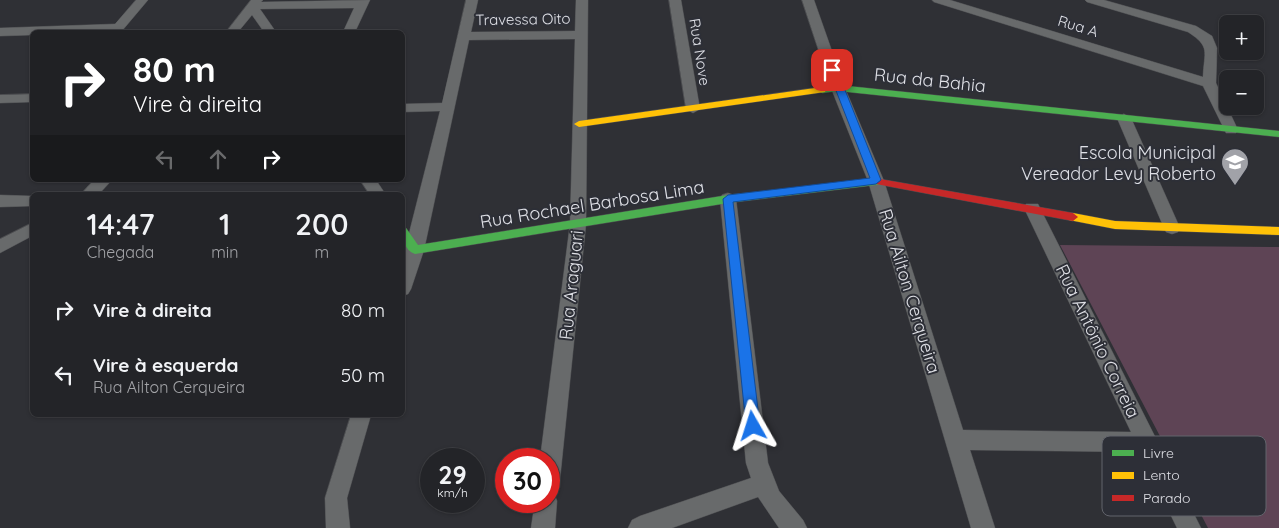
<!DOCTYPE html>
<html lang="pt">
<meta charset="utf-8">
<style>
:root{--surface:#232428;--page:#2f3034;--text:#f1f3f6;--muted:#a3a4a8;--line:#404145}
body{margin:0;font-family:Quicksand,sans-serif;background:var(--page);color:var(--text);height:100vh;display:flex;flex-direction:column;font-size:19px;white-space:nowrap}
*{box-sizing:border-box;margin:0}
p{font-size:16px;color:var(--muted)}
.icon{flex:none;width:28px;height:28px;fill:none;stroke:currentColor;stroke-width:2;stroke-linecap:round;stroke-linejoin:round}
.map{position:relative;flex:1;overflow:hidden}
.panel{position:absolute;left:30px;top:192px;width:375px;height:225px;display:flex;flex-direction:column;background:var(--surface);border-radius:8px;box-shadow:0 1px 4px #0004,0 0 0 1px var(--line)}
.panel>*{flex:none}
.hud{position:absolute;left:30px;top:30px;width:375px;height:152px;border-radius:8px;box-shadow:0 1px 4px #0004,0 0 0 1px var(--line);background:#202124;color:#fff;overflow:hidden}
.controls{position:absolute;left:1219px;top:15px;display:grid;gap:10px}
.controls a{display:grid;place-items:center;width:45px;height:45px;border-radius:8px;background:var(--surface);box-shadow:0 1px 4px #0004,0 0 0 1px var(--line);font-size:25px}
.speed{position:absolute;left:420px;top:448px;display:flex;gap:10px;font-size:25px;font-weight:700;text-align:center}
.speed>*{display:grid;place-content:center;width:65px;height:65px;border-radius:50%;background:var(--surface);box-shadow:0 1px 4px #0004,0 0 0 1px var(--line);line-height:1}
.speed small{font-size:12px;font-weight:400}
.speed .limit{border:8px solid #d22;background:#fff;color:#111}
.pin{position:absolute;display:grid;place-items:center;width:42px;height:42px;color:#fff;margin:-21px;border-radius:10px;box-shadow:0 2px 8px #0006}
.me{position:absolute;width:55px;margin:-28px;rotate:354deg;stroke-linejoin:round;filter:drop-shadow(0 0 4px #0008)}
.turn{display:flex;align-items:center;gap:18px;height:105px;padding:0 20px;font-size:22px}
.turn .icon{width:65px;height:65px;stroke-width:2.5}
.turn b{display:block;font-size:35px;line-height:42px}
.lanes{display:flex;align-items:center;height:48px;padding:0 20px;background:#0003;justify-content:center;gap:25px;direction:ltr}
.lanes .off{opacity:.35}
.eta{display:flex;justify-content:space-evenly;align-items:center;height:85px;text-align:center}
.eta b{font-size:30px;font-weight:600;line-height:35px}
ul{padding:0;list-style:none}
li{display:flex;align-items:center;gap:15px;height:65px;padding:0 20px}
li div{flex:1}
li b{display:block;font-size:19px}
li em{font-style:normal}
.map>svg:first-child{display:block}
.green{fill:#5e4455}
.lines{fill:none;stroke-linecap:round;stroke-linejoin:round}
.street-casing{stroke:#4c4d50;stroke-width:1}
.fast-casing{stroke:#4c4d50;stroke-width:1}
.slow-casing{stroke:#4c4d50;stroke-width:1}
.jam-casing{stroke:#4c4d50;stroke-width:1}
.street{fill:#686a6b;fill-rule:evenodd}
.fast{fill:#4caf50;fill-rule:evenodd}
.slow{fill:#ffc107;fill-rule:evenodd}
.jam{fill:#c62828;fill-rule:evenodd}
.route{fill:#1a73e8;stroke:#114b97}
.labels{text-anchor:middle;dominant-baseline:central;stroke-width:4;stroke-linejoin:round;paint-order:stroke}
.far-street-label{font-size:15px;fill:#dfe0e6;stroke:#2d2f37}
.street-label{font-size:18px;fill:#dfe0e6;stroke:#2d2f37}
.poi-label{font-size:18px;fill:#dfe0e6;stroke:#2d2f37;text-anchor:end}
.key{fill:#2d2f37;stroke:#62646c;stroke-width:1}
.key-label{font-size:14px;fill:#dfe0e6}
</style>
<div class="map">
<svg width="1279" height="528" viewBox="0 0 1279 528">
<rect width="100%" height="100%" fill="#2f3035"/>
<path class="green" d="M1060,245L1279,247V528H1208Z"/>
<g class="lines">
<g class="street-casing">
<g id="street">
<path d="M136,0H148L121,32H32V35L0,36V28L115,24Z"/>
<path d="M251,0H263L261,2L370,0L355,32H343L354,8L260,9L276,32H264L252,15L238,32H226Z"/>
<path d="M466,0H478L471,32L575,31L576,0H588L586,224L560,479L557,487L549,490V459H540L570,224L575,39L469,40L424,250L411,289L408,294L402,296V261L440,111L402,112V104L442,103Z"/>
<path d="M669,0H681L700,109L693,113L686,109Z"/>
<path d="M802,0H814L845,88L884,181L963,430L1131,432L1024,208L1026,204H1038L1201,528H1177L1140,452L970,450L995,528H971L868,181L831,88Z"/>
<path d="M932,0H950L1203,77C1204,51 1211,47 1188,32L1087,2L1085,0H1104L1196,26L1212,36L1217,48L1216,83L1238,130L1236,133H1226L1203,86L934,2Z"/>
<path d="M32,94V102L0,103V95Z"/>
<path d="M1124,114L1131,118L1180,228L1178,232L1172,234L1166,232L1164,228L1117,118Z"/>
<path d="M94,180H112L98,195H80Z"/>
<path d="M360,180H376L386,195H370Z"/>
<path d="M728,193L734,195L736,199L768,463L779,491L803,520L807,528H779L758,497L672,528H628L632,520L640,516L751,478L746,463L720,199L722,195Z"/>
<path d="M0,195L32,196V206L0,207Z"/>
<path d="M32,223V236L0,253V239Z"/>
<path d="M351,415H371L347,498L350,528H326L325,498Z"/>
<path d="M549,491L554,493L557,501L555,528H531L535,501H549Z"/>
</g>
</g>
<g class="fast-casing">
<g id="fast">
<path d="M838,85L1279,131V137L838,91L822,93L818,90L822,87Z"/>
<path d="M880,179L885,182L884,184L728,203L415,254C404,250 402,238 402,227L406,228L418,245L728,195Z"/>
</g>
</g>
<g class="slow-casing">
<g id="slow">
<path d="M822,87L826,90L825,92L579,127L574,124L579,121Z"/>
<path d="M1073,213L1115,221L1279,227V235L1115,229L1069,220L1068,217L1069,214Z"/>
</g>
</g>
<g class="jam-casing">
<path id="jam" d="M880,179L1073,213L1078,217L1073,221L876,184L875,182Z"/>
</g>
<use href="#street" class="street"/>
<use href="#fast" class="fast"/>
<use href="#slow" class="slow"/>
<use href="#jam" class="jam"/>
</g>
<path class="route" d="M829,68L837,70L881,180L876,184L733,202L760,426L758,430L753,432L748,430L746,426L723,199L728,195L870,178L828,70Z"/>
<defs>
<g id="school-pin" transform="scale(1.4375)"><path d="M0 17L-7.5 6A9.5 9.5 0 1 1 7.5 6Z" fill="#a1a2a8" stroke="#2d2f37"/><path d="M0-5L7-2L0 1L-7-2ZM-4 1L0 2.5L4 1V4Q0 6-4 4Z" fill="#fff"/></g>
</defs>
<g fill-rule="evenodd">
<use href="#school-pin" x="1235" y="162"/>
</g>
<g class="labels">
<g class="far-street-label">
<text transform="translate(523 19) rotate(-1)">Travessa Oito</text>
<text transform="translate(1078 26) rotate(17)">Rua A</text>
<text transform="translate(700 52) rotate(81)">Rua Nove</text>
</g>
<g class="street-label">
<text transform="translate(930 80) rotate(6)">Rua da Bahia</text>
<text transform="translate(592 204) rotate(-9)">Rua Rochael Barbosa Lima</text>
<text transform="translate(571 285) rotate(-84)">Rua Araguari</text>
<text transform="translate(910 291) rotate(73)">Rua Ailton Cerqueira</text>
<text transform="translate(1098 341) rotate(64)">Rua Antônio Correia</text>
</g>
<g class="poi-label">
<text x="1216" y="152">Escola Municipal<tspan x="1216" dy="21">Vereador Levy Roberto</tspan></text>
</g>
</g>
<rect x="1102" y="436" width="164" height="80" rx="8" class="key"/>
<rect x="1112" y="450" width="22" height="6" fill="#4caf50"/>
<rect x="1112" y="472" width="22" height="7" fill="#ffc107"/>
<rect x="1112" y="495" width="22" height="6" fill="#c62828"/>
<g class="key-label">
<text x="1143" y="458">Livre</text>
<text x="1143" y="480">Lento</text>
<text x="1143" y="503">Parado</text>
</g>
</svg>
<div class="controls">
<a>+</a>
<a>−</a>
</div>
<div class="speed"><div>29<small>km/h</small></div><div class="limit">30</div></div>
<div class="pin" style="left:832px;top:70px;background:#d93025"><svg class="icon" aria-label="arrive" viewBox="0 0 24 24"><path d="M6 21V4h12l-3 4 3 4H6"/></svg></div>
<svg class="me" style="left:753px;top:426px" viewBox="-20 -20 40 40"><path d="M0-17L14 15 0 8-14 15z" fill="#1a73e8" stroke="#fff" stroke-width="4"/></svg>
<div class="hud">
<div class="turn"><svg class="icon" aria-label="right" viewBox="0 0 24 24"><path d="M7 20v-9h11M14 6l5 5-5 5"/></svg><div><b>80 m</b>Vire à direita</div></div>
<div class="lanes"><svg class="icon off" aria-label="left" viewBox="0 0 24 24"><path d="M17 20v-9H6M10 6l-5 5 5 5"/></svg><svg class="icon off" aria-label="ahead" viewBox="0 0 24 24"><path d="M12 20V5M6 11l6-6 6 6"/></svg><svg class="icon" aria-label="right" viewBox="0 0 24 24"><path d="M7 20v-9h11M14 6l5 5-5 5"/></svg></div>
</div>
<section class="panel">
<div class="eta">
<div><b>14:47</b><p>Chegada</p></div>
<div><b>1</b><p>min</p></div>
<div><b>200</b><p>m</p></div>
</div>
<ul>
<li><svg class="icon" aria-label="right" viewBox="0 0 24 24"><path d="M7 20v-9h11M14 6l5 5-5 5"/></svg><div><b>Vire à direita</b></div><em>80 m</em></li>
<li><svg class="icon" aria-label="left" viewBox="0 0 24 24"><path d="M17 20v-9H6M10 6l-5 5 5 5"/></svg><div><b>Vire à esquerda</b><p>Rua Ailton Cerqueira</p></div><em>50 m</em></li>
</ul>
</section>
</div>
